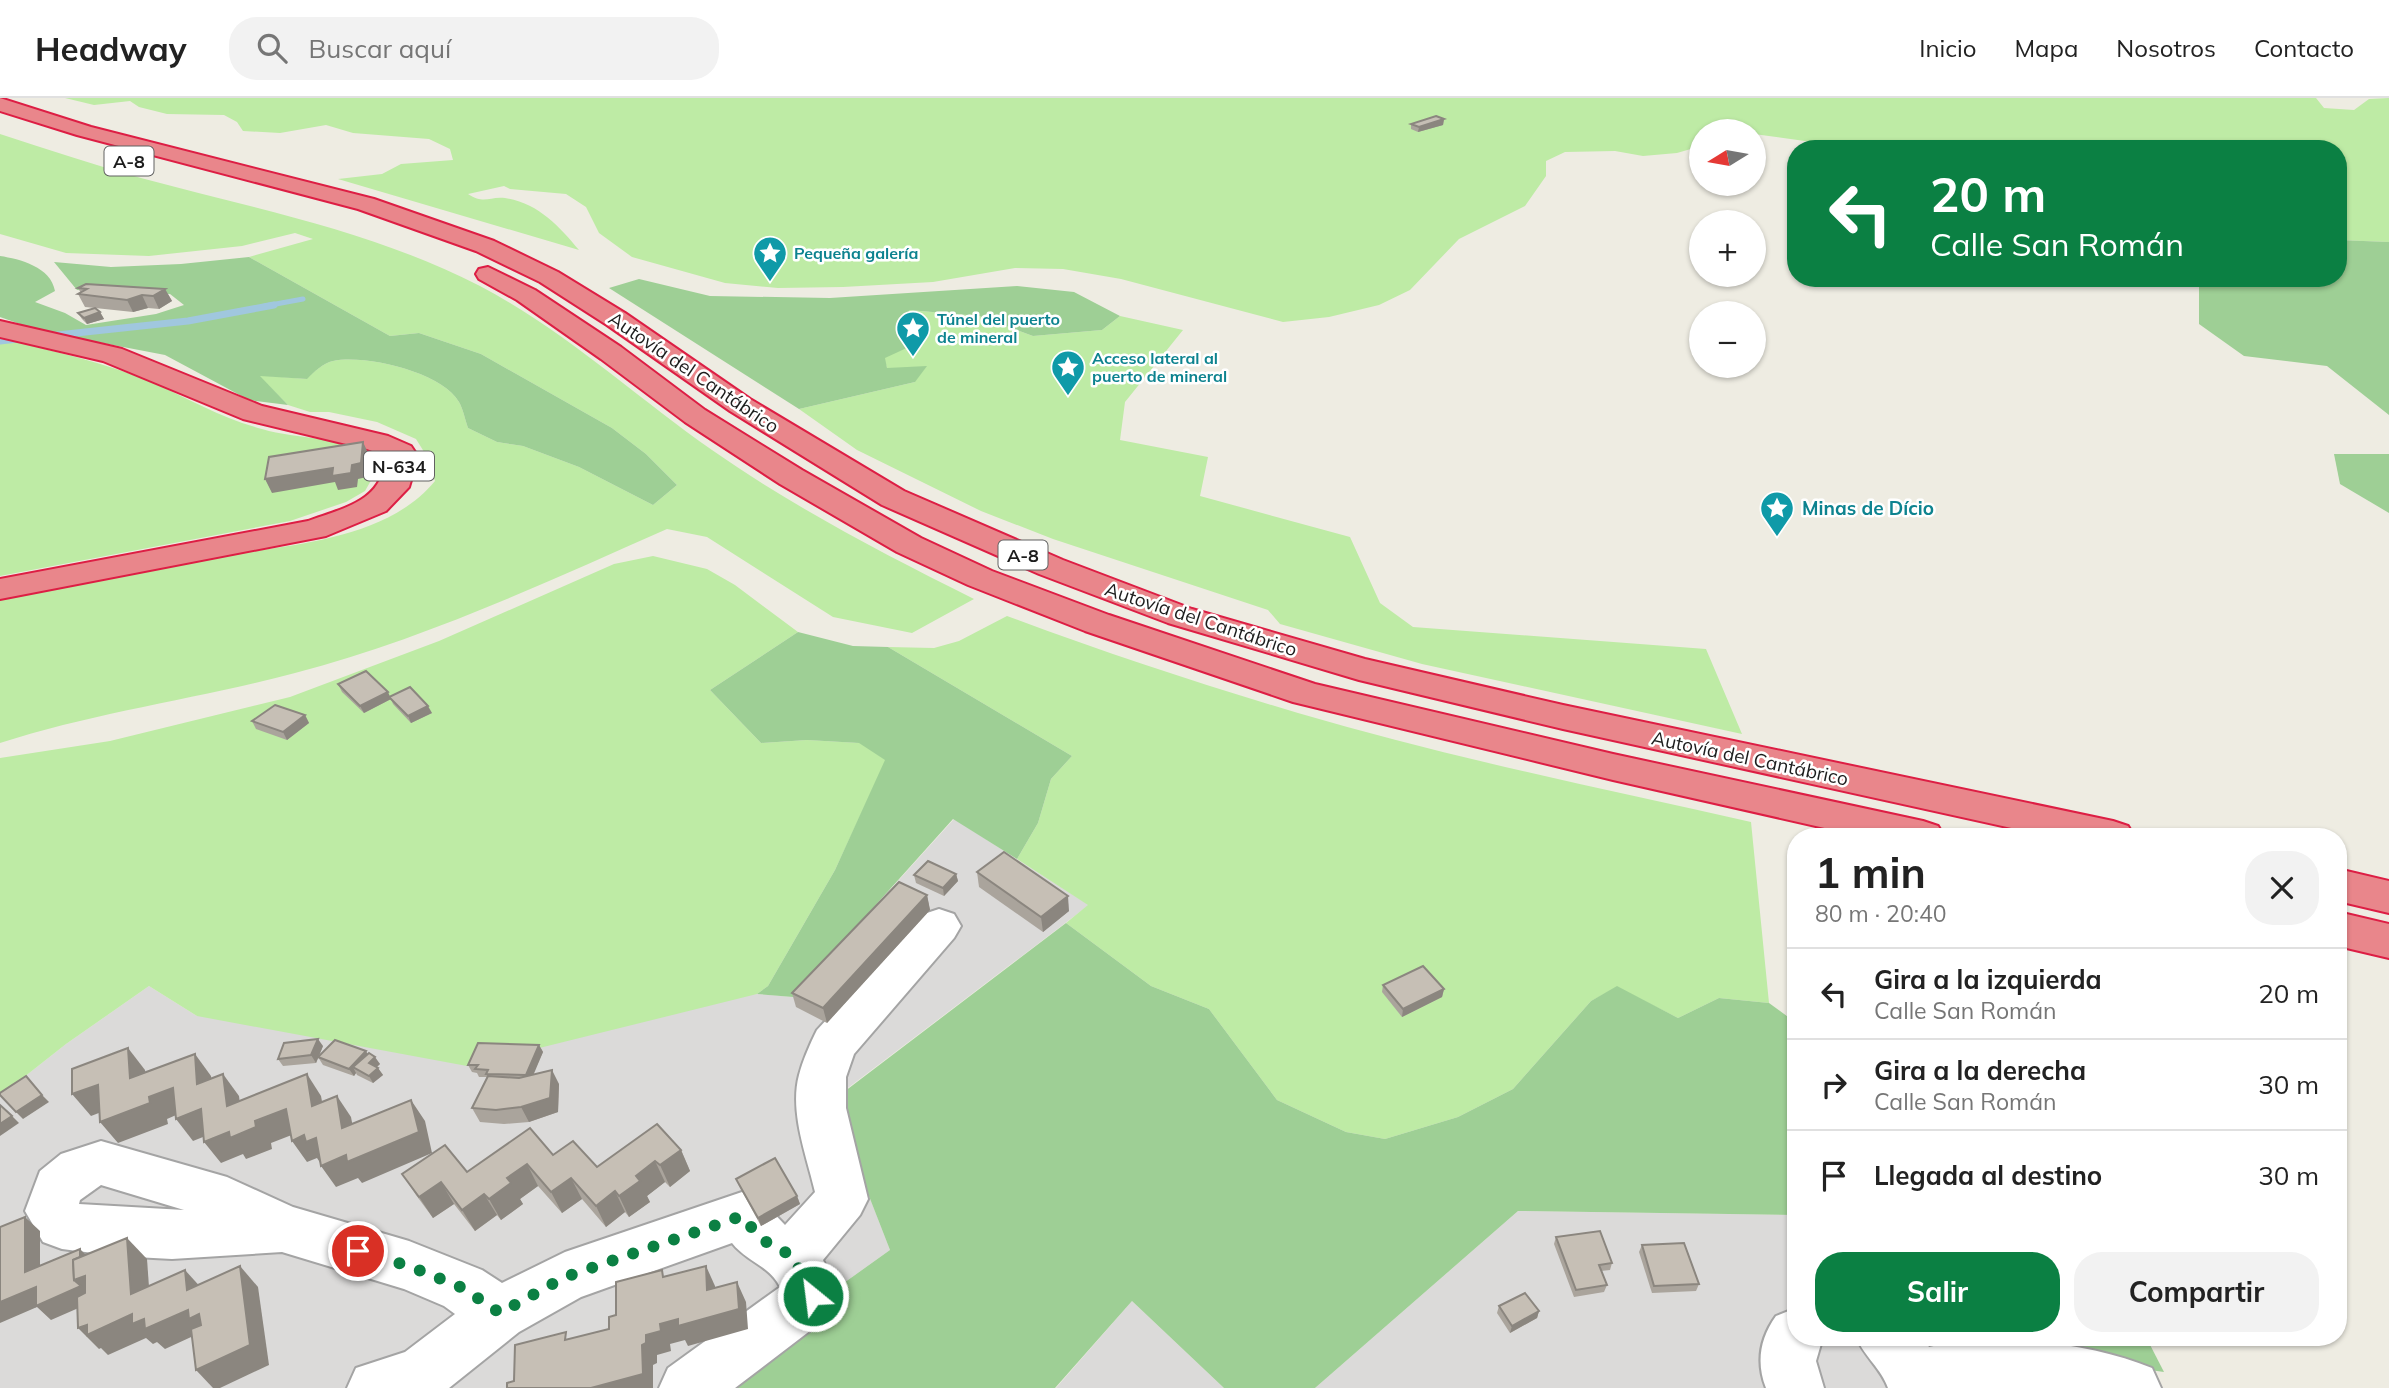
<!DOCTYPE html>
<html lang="es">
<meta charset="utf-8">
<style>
:root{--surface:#fff;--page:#f2f2f2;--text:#222;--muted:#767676;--line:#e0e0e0;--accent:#0b8043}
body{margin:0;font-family:Mulish,sans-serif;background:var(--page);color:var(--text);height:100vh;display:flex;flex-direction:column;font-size:26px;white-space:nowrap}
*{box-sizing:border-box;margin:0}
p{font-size:23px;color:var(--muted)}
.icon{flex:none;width:38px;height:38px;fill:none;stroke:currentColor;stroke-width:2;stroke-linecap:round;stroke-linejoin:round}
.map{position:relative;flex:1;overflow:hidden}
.sheet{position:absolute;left:1787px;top:730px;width:560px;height:518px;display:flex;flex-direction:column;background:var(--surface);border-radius:28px;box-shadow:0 2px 5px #0004}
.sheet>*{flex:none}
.top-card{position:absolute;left:1787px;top:42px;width:560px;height:147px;border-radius:28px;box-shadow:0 2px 5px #0004;background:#0b8043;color:#fff;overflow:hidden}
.needle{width:46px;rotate:259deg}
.controls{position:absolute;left:1689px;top:21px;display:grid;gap:14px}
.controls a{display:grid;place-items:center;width:77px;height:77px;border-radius:50%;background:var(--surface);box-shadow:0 2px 5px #0004;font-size:35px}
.pin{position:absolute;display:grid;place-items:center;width:60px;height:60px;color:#fff;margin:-30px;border:4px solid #fff;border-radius:50%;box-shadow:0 2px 7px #0007}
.me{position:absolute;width:77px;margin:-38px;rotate:331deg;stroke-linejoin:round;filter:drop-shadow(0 0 5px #0008)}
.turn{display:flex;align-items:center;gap:24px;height:147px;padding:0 28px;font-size:32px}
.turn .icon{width:91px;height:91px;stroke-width:2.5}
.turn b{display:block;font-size:49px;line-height:60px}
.round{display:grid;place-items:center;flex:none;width:74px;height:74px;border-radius:28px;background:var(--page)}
.head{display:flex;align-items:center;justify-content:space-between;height:119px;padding:0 28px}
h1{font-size:42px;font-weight:700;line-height:52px}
.action{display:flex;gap:14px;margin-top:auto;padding:14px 28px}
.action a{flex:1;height:80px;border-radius:28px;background:var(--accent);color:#fff;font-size:28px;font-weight:700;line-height:80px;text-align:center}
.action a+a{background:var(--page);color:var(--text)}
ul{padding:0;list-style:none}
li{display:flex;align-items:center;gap:21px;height:91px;padding:0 28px;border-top:2px solid var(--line)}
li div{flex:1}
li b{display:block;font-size:26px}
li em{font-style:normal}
header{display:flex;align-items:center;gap:42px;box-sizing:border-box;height:98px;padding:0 35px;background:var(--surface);border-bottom:2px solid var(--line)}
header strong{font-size:33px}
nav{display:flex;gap:38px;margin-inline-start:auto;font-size:24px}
.search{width:490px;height:63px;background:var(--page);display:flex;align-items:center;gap:18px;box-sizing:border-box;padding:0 24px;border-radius:28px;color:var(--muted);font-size:26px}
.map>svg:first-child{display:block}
.residential{fill:#dbdad9}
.grass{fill:#beeba5}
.forest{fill:#9ecf95}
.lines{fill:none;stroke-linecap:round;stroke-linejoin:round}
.stream-far1{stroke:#a0c7de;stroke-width:5}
.stream{stroke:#a0c7de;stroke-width:7}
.minor-casing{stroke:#a4a4a4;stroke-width:4}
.highway-casing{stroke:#dd1e44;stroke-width:4}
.minor{fill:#fff;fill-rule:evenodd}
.highway{fill:#e9868b;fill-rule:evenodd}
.wall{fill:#aaa49c}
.shaded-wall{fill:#8b867f}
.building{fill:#c6bfb5;stroke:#8b867f;stroke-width:2}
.route{stroke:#0b8043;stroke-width:12;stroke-dasharray:0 21.6}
.labels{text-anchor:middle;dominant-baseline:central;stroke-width:5;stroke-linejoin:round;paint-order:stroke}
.far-culture-label{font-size:16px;font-weight:bold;fill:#0d838f;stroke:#fff;text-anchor:start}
.shield{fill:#fff;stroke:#616161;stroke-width:2}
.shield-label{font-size:18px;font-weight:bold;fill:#1d1d1d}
.street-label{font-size:19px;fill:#1d1d1d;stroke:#fff}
.culture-label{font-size:19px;font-weight:bold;fill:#0d838f;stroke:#fff;text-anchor:start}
</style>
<header>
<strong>Headway</strong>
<div class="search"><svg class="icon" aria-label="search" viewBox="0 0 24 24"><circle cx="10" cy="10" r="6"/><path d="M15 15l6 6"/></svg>Buscar aquí</div>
<nav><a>Inicio</a><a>Mapa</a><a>Nosotros</a><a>Contacto</a></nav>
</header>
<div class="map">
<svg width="2389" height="1290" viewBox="0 0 2389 1290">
<rect width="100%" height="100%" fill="#eeece2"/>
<g class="residential">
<path d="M954,721L1089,807L832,1002L890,1152L697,1290H0V998L66,946L149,888L197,918L757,896L793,899Z"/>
<path d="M1518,1113L1795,1117L1796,1239H2037L2120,1290H1315Z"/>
<path d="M1132,1203L1224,1290H1056Z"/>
</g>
<g class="grass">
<path d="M65,0H2316L2324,10L2354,12L2369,1L2389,0V144L2338,142V51H1890L1819,45L1754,36V33H1701V48L1677,55L1643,58L1615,53L1565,54L1546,63V78L1525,108L1459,141L1410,192L1379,207L1329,219L1283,224L1121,181L1063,171L1015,170L933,184L843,189L778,190L725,185L632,159L599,135L586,109L566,96L510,91L504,88L468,96C485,107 489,98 505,100C538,105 559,128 579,152L338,81L382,76L401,66L453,62L450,51L429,41L353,35L326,27L280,35L243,33L237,24L224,17L167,16L139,9L130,3L94,7Z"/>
<path d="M0,36C47,51 94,67 141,80C256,111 373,133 480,188C564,232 635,298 712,352C795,410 884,456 974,501L912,535L833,519L707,439L667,431C545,485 424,541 295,575C197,601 96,614 0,645V499C68,486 136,473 204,461C278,447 383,446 435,383L426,357L416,341L377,324L329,314H310L288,307L258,277L306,281C314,274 323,265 333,263C365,256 442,274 459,304C463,311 465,321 468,330L497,344L523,348L579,369L653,407L677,387L646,356L612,330L481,256L419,235L390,238L249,159L313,141L295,135L242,148L149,158L66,155L0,136Z"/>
<path d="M909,212L979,218L1033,238L1102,232L1120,218L1183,232L1125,304L1120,342L1208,359L1200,398L1350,439L1380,505L1413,529L1706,551L1742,636L1422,566L1280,526L1268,512L1053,441L981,413L857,352L799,311L915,284L887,270L884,260Z"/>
<path d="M0,240C52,253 104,264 154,285C191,302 221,320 262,331C298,342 343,337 375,360L373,379L365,393L346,404L290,423L0,478Z"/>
<path d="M653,458L707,471L735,487L798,534L710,592L761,645L807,642L860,645L886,662L835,772L768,888L757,896L467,968L197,918L149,888L66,946L0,998V660L110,643L290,599L439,543L614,466Z"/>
<path d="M1007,518C1103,554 1200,586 1298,615C1447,659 1600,690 1751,724L1769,905L1719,900L1678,920L1617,889L1591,903L1513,991L1458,1019L1385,1041L1346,1034L1277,1002L1209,911L1151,888L1066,825L1088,807L1017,761L1038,725L1051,681L1072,658L888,549L934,550L959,543Z"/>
</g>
<g class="forest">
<path d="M2338,142L2389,144V317L2327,268L2244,258L2199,226V186L2203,180H2338Z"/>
<path d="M0,158C20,161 51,169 55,193L35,204L65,215L86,227L156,216L184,207L170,196L77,192L54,164L111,169L181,166L249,159L390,238L419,235L481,256L612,330L646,356L677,387L653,407L579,369L523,348L497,344L468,330C465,321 463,311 459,304C442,274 365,256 333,263C323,265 314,274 307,281L260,278L288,307L249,302L165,257L40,233L0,219Z"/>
<path d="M639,181L710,198L830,200L1017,188L1074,194L1120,218L1102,232L1033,238L979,218L909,212L924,242L885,260L887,270L927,268L915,284L799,311L609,190Z"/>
<path d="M2334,356H2389V415L2340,386Z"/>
<path d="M798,534L853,548L888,549L1072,658L1051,681L1038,725L1017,761L953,721L793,899L757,896L768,888L835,772L885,662L859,645L807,642L761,645L710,592Z"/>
<path d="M1066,825L1151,888L1209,911L1277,1002L1346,1034L1385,1041L1458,1019L1513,991L1591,903L1617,888L1678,920L1719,900L1769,905L1795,924V1117L1518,1113L1315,1290H1224L1132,1203L1055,1290H697L890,1152L832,1003Z"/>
<path d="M2037,1239H2146L2164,1274L2073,1261Z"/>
</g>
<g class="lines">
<path class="stream-far1" d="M265,208L303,201"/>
<g class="stream">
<path d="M48,238L188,223L274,207"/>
<path d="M0,243L26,240"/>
</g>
<g class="minor-casing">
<g id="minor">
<path d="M939,811L954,816L961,828L954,840L854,956L846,979V1010L868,1101L860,1117L823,1162L840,1198L832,1216L735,1290H659L668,1270L780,1189C770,1168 747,1164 732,1145L581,1199L519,1234L449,1290H347L356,1270L405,1254L455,1216L444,1208L404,1191L282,1154L172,1161L116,1158L62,1151L43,1144L25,1113L40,1073L61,1056L101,1043L227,1079L293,1109L409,1143L482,1172L502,1185L565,1154L742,1094L760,1101L785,1127L815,1094C807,1059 789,1014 799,977C803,962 810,946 817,932L924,816ZM101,1087L184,1112L79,1106L80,1102Z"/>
<path d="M1796,1210V1239H1823L1816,1263L1824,1290H1766C1756,1265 1760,1240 1776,1218Z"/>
<path d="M1856,1239H1923L1929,1249C1997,1234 2088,1244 2152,1270L2161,1290H1888C1881,1270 1866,1261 1856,1239Z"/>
</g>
</g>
<g class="highway-casing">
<g id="highway">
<path d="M0,0L91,29L374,101L494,143L558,174L625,215L750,301L904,393L1063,462L1192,511L1365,561L1563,607L2113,723L2128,728L2134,738H2048L1563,631L1359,582L1168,525L1039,476L882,407L730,313L607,227L540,184L476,153L358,111L77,37L0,13Z"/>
<path d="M488,169L535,192L621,249L705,312L802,372L921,440L992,473L1109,517L1315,586L1613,656L1923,723L1938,728L1944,738H1860L1613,682L1293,604L1085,533L968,487L897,454L780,386L685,324L601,261L517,202L479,181L476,176L479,171Z"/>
<path d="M0,223L122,251L262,308L388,338L411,348L415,354V369L409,389L386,413L326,438L0,501V481L308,423C343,410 385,403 385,358L367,351L243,321L103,263L0,239Z"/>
<path d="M2338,771L2389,783V815L2338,803Z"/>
<path d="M2338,814L2389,826V860L2338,848Z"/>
</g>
</g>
<use href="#minor" class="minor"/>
<use href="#highway" class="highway"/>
</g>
<g class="wall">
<path d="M1444,21L1443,27L1418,34L1411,31V26Z"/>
<path d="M78,190L165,191L172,203L159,211L148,210L133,214L95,210L100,214L104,221L87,226L82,221L78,215L95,210L85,209L78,196L81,195Z"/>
<path d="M338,586L390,598L432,615L411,625L393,606L391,601L364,615L342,594Z"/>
<path d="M305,617L309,625L287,642L256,631L252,623Z"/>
<path d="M977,774L1069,813L1043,834L979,789Z"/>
<path d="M956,776L958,783L944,798L916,785L914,777Z"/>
<path d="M927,797L930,812L827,925L796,909L792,895Z"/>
<path d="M1383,887L1444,891L1442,899L1402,919L1382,894Z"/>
<path d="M539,947L543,954L533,976L559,986L558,1014L529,1024L504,1026L480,1024L472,1010L487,979H479L477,975L472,974L468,967Z"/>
<path d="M323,948L316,965L283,968L278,961Z"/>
<path d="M366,953L367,956L380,966L377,969L383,977L373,985L357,977L356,975L354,978L323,967L318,959Z"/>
<path d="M681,1052L690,1073L670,1089L665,1084L647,1098L650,1104L629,1119L625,1114L606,1129L582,1101L562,1115L538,1088L520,1101L523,1106L501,1122L497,1117L475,1133L454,1106L433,1120L416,1097L402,1076L467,1074L553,1057L597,1069Z"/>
<path d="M736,1081L797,1098L800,1106L761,1128L739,1088Z"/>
<path d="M1556,1139L1612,1165L1610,1172L1601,1173L1607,1187L1604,1194L1574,1199L1554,1146Z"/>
<path d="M1642,1147L1699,1186L1696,1193L1652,1195L1639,1154Z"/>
<path d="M1499,1208L1539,1213L1537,1220L1510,1235L1497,1215Z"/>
</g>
<g class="shaded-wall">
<path d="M1444,21L1443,27L1418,34L1419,29Z"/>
<path d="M165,191L172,203L159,211L153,198Z"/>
<path d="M142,197L148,210L133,214L127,202Z"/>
<path d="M100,214L104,221L87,226L84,220Z"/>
<path d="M363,344L369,357L367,379L358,381L357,389L338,392L335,384L272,395L265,381L352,367Z"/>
<path d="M388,594L391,601L364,615L360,608Z"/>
<path d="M428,608L432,615L411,625L408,618Z"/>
<path d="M305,617L309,625L287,642L283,634Z"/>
<path d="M956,776L958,783L944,798L943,790Z"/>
<path d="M927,797L930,812L827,925L823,910Z"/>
<path d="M1068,798L1069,813L1043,834L1041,819Z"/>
<path d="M1444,891L1442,899L1402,919L1403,911Z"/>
<path d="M318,941L323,948L316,965L311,957Z"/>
<path d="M539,947L543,954L530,985L526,977Z"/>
<path d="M128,950L145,972L148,1002L130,980Z"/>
<path d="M366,953L370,961L353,969L356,975L354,978L349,971Z"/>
<path d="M195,956L211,978L214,1008L197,986Z"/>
<path d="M375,959L380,966L373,972L369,965Z"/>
<path d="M378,970L383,977L373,985L369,978Z"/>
<path d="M552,972L559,986L558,1014L529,1024L521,1009Z"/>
<path d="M223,976L239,998L243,1029L227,1008Z"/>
<path d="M307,976L321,998L327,1029L312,1008Z"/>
<path d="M98,987L117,1008L91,1018L72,996Z"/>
<path d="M173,990L190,1011L167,1021L168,1026L118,1045L100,1024L149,999Z"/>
<path d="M42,997L49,1004L23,1021L16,1014Z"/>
<path d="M337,998L351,1019L357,1051L342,1030Z"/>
<path d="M411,1002L425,1023L432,1055L362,1085L358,1080L336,1089L321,1068Z"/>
<path d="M201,1011L218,1033L193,1043L176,1021Z"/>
<path d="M286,1011L302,1033L271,1045L272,1051L246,1061L243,1056L221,1065L204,1044Z"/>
<path d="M12,1018L19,1025L0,1038V1026Z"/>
<path d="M304,1037L316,1040L321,1066L317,1060L307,1064L292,1043Z"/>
<path d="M681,1052L690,1073L670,1089L660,1067Z"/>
<path d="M655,1063L665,1084L647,1098L650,1104L629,1119L619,1098L636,1078Z"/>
<path d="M527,1066L538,1088L520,1101L523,1106L501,1122L489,1101L507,1080Z"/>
<path d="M571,1080L582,1101L562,1115L551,1094Z"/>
<path d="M441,1084L454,1106L433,1120L419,1099Z"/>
<path d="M615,1093L625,1114L606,1129L596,1108Z"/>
<path d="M484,1096L497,1117L475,1133L462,1112Z"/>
<path d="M797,1098L800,1106L761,1128L758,1120Z"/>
<path d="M25,1119L40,1133V1188L25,1174Z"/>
<path d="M127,1140L147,1161L151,1217L131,1196Z"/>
<path d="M80,1151L94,1165L106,1198L51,1222L37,1209L0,1225V1204L36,1189L74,1182Z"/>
<path d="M240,1168L258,1189L269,1267L220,1290H213L196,1272Z"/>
<path d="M706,1168L715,1188L716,1212L707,1192Z"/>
<path d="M185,1172L204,1193L187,1192Z"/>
<path d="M737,1184L746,1204L748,1231L688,1248L685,1242L670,1246L671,1253L657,1257V1265L653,1267V1290H591L642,1247L646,1237L660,1226Z"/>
<path d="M188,1212L199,1216L202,1234L165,1251L157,1244L153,1246L146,1240L108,1257L101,1250L99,1251L78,1230L87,1227L132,1216L144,1221Z"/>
<path d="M1539,1213L1537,1220L1510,1235L1512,1228Z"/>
</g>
<g class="building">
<path d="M1436,18L1444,21L1419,29L1411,26Z"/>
<path d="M86,186L165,191L153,198L142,197L127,202L78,196L87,191L78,190Z"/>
<path d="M95,210L100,214L84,220L78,215Z"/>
<path d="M363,344L361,365L352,367L351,375L332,378L333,370L265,381L269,359Z"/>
<path d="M366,573L388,594L360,608L338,586Z"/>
<path d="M410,589L428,608L408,618L389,599Z"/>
<path d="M275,607L305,617L283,634L252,623Z"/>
<path d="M1004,754L1068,798L1041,819L977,774Z"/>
<path d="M928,763L956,776L943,790L914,777Z"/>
<path d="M899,784L927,797L823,910L792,895Z"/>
<path d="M1423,868L1444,891L1403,911L1383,887Z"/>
<path d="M318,941L311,957L278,961L284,945Z"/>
<path d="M335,942L366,953L349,971L318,959Z"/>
<path d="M478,945L539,947L526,977L486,976L488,972L475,971L478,967H468Z"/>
<path d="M128,950L130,980L195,956L197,986L223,976L227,1008L307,976L312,1008L337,998L342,1030L411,1002L419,1034L347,1064L346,1057L321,1068L316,1040L306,1044L304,1037L292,1043L286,1011L255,1023L256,1029L230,1040L229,1034L204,1044L201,1011L176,1021L173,990L149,999L150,1005L100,1024L98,987L72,996V971Z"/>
<path d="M369,955L375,959L369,965L378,970L369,978L353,969Z"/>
<path d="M552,972L550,1000L521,1009L496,1012L472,1010L488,978L519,980Z"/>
<path d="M26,978L42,997L16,1014L0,997V995Z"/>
<path d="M0,1007L12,1018L0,1026Z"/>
<path d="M657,1026L681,1052L660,1067L655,1063L636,1078L640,1083L619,1098L615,1093L596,1108L571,1080L551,1094L527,1066L507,1080L511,1085L489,1101L484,1096L462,1112L441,1084L419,1099L402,1076L445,1047L467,1074L530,1030L553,1057L573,1043L597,1069Z"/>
<path d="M775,1060L797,1098L758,1120L736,1081Z"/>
<path d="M25,1119V1174L80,1151V1159L73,1162L74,1182L81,1188L36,1208V1189L0,1204V1129Z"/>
<path d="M1600,1133L1612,1165L1599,1167L1607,1187L1576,1192L1556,1139Z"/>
<path d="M127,1140L131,1196L185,1172L187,1192L240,1168L250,1247L196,1272L191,1231L201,1227L199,1216L189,1221L188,1212L145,1231L144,1221L132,1226V1216L87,1237V1227L78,1230L77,1199L85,1195V1178L74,1182L73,1162Z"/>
<path d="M1684,1145L1699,1186L1654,1188L1642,1147Z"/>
<path d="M706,1168L707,1192L737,1184L739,1211L678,1228V1221L660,1226L661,1233L646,1237V1245L642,1247L643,1276L591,1290H507V1285L514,1283L515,1247L566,1234L565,1242L609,1231V1219L616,1217V1184L662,1172L663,1179Z"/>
<path d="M1525,1195L1539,1213L1512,1228L1499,1208Z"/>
</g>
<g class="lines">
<path class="route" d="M358,1153L409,1168L463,1190L500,1215L565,1179L742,1118L761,1141L792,1158L813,1198"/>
</g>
<defs>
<g id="sight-pin" transform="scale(1.75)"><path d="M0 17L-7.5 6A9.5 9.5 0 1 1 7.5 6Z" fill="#0f9aa8" stroke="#fff"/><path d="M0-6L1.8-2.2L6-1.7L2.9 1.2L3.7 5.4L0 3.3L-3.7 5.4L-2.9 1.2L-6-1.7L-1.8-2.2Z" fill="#fff"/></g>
</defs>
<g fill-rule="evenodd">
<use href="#sight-pin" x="770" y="155"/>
<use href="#sight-pin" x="913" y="230"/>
<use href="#sight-pin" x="1068" y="269"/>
<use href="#sight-pin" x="1777" y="410"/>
</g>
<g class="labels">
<g class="far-culture-label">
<text x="794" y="155">Pequeña galería</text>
<text x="937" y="221">Túnel del puerto<tspan x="937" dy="18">de mineral</tspan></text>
<text x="1092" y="260">Acceso lateral al<tspan x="1092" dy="18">puerto de mineral</tspan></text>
</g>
<g class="shield">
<rect x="104.5" y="48.5" width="49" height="29" rx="5"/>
<rect x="364" y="353.5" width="70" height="29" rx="5"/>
<rect x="998.5" y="442.5" width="49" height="29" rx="5"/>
</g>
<g class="shield-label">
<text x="129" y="63">A-8</text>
<text x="399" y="368">N-634</text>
<text x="1023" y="457">A-8</text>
</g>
<g class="street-label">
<text transform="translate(694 274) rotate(34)">Autovía del Cantábrico</text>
<text transform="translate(1201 521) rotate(18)">Autovía del Cantábrico</text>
<text transform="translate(1750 660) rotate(12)">Autovía del Cantábrico</text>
</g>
<g class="culture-label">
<text x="1802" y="410">Minas de Dício</text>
</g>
</g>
</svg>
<div class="controls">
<a><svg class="needle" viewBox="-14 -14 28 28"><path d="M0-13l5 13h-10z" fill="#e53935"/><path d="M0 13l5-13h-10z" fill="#767676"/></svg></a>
<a>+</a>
<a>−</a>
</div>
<div class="pin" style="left:358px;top:1153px;background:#d93025"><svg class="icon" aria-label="arrive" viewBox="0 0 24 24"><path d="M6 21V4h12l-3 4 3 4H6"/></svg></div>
<svg class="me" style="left:813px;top:1198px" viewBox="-20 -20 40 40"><circle r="17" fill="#0b8043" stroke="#fff" stroke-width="3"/><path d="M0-11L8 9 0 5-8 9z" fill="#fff"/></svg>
<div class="top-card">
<div class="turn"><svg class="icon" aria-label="left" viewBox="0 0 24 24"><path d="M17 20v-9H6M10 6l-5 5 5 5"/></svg><div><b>20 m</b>Calle San Román</div></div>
</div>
<section class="sheet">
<div class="head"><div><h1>1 min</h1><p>80 m · 20:40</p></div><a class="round"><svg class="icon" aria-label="close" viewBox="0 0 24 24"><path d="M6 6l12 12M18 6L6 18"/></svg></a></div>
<ul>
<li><svg class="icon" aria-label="left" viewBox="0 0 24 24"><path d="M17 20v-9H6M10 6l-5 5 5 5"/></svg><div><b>Gira a la izquierda</b><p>Calle San Román</p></div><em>20 m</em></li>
<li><svg class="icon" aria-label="right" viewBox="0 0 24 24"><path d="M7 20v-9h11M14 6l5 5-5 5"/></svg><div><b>Gira a la derecha</b><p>Calle San Román</p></div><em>30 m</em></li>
<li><svg class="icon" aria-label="arrive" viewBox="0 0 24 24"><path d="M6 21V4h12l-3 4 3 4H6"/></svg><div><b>Llegada al destino</b></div><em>30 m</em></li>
</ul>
<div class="action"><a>Salir</a><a>Compartir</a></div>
</section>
</div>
